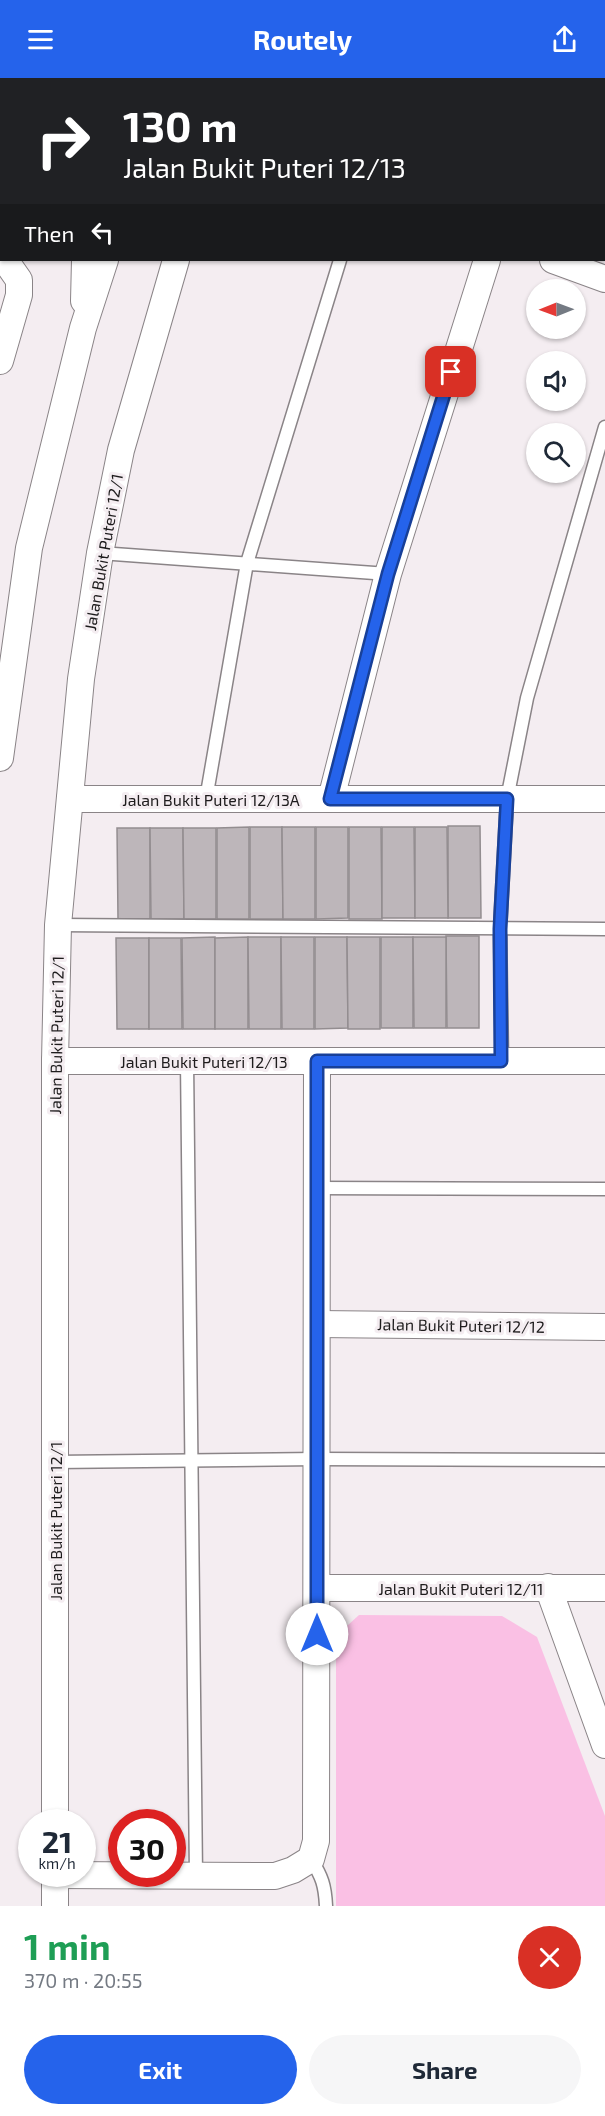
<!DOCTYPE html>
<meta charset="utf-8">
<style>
:root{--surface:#fff;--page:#f6f6f7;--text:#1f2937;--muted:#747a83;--accent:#2563eb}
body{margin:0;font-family:"Exo 2",sans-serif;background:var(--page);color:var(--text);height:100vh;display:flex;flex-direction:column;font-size:22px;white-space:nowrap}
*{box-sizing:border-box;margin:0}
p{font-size:20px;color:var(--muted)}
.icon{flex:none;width:33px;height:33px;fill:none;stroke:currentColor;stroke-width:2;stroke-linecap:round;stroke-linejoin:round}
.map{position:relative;height:1828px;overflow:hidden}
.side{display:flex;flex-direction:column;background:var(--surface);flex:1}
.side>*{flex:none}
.banner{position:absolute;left:0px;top:0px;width:606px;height:183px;box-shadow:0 2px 4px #0004;background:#202124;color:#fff;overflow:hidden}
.needle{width:39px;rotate:269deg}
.controls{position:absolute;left:526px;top:201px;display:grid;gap:12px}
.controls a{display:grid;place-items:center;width:60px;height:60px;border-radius:50%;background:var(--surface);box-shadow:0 2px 4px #0004;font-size:30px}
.speed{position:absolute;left:18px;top:1731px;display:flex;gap:12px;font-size:30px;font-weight:700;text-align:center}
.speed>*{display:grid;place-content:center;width:78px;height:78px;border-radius:50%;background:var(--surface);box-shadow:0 2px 4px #0004;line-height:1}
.speed small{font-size:15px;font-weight:400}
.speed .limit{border:9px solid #d22;background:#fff;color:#111}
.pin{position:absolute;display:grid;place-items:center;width:51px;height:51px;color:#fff;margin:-26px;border-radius:12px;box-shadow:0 3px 9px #0006}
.me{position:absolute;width:66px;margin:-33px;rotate:0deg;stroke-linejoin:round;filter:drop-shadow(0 0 4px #0008)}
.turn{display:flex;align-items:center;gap:21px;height:126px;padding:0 24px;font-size:27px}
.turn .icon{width:78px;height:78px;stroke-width:2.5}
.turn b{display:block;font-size:42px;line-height:51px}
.then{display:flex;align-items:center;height:57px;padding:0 24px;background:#0003;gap:12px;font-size:22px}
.round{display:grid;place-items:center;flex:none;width:63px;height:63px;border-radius:32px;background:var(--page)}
.headline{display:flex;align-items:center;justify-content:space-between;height:102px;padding:0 24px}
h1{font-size:36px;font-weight:700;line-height:45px;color:#1e9e55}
.action{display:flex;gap:12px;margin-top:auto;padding:12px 24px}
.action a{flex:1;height:69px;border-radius:36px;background:var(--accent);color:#fff;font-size:24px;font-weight:700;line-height:69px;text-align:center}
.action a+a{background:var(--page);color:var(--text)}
header{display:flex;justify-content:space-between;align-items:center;height:78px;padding:0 24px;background:var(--accent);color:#fff;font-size:27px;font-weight:700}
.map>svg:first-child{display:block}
.green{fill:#fac0e4}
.building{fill:#bdb6ba;stroke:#938d90;stroke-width:1.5}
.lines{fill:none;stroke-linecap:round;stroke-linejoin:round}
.service-casing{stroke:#8a8487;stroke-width:15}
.minor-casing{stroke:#8a8487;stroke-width:28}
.service{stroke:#fff;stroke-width:12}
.minor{stroke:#fff;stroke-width:26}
.route-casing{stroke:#184099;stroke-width:15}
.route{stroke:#2563eb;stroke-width:10}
.labels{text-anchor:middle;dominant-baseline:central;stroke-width:6;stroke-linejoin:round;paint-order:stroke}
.street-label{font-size:16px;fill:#1e1c1d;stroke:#f4edf1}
</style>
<header><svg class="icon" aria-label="menu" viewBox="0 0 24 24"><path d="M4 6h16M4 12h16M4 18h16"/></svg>Routely<svg class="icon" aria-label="share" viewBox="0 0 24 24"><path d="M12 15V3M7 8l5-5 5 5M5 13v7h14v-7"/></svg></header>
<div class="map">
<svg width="605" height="1828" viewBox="0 0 605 1828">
<rect width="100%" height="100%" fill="#f4edf1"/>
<path class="green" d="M359,1537L502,1538L537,1559L605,1738V1828H336V1558Z"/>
<g class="building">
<path d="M448,748H480L481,840H448Z"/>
<path d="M249,749V841H217V750Z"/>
<path d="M250,749H282L283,841H250Z"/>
<path d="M282,749H315V841H283Z"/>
<path d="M316,749H348V840L316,841Z"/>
<path d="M349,749H381L382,841H349Z"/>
<path d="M382,749H414L415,840H382Z"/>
<path d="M415,749H447L448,840H415Z"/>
<path d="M117,750H150V841H118Z"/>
<path d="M150,750H183L184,841H151Z"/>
<path d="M183,750H216V841H184Z"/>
<path d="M446,858H479V950H447Z"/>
<path d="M215,859V951H183L182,860Z"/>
<path d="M248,859V951H215V860Z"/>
<path d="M248,859H281V951H249Z"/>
<path d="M281,859H314V951H282Z"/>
<path d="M315,859H347L348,950L315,951Z"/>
<path d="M347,859H380V951H348Z"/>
<rect x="381" y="859" width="32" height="91"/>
<path d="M413,859H446V950H414Z"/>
<path d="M116,860H149V951H117Z"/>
<path d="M149,860H181L182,951H149Z"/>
</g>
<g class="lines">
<g class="service-casing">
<g id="service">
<path d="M100,475L388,496"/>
<path d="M206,721L247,485L340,182"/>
<path d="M58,847L605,851"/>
<path d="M187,983L196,1798"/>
<path d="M502,983L500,851L507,721L527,620L605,349"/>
<path d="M317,1110L605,1111"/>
<path d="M55,1384L317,1381L605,1382"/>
<path d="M311,1781C322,1799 325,1807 326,1828"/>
</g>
</g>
<g class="minor-casing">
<g id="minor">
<path d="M412,0L415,2"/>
<path d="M599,0L603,2"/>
<path d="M135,2L139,0"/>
<path d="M562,2L563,0"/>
<path d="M0,38H2"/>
<path d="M604,77H605"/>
<path d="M0,86H2"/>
<path d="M604,126L605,127"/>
<path d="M553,182L605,201"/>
<path d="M84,223L85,182"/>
<path d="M0,283L19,217V202L5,182"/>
<path d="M0,680L29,470L83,250L105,182"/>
<path d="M70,721H605"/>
<path d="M331,721L388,496L487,182"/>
<path d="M55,983H605"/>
<path d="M317,1246L605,1249"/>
<path d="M548,1509L605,1667"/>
<path d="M317,1510H605"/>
<path d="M55,1744V983L58,847L81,601L100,475L121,372L176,182"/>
<path d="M55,1797L275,1798L293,1792L311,1781L316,1763L317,983"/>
<path d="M55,1828V1796"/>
</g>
</g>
<use href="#service" class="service"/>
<use href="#minor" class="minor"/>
</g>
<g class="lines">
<g class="route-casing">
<path id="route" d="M317,1556V983H501L500,851L507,721H330L388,496L451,294"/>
</g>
<use href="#route" class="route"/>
</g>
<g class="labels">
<g class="street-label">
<text transform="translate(103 474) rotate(-80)">Jalan Bukit Puteri 12/1</text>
<text x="211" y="721">Jalan Bukit Puteri 12/13A</text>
<text transform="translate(56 957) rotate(-89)">Jalan Bukit Puteri 12/1</text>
<text x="204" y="983">Jalan Bukit Puteri 12/13</text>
<text transform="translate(461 1247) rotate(1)">Jalan Bukit Puteri 12/12</text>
<text transform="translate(55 1443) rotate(-90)">Jalan Bukit Puteri 12/1</text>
<text x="461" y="1510">Jalan Bukit Puteri 12/11</text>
</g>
</g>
</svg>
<div class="controls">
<a><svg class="needle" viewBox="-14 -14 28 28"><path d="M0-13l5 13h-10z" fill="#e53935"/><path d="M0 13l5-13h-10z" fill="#747a83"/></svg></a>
<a><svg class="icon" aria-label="sound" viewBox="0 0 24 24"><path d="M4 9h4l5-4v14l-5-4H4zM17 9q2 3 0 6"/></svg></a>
<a><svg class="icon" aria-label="search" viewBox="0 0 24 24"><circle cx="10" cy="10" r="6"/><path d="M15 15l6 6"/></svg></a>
</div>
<div class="speed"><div>21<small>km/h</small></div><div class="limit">30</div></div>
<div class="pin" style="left:451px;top:294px;background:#d93025"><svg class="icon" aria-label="arrive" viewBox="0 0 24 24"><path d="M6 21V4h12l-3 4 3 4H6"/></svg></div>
<svg class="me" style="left:317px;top:1556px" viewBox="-20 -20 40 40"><circle r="19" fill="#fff"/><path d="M0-13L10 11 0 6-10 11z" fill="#2563eb"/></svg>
<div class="banner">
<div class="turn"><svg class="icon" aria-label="right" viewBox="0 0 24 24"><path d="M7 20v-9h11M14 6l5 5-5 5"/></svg><div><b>130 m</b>Jalan Bukit Puteri 12/13</div></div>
<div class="then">Then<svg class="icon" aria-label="left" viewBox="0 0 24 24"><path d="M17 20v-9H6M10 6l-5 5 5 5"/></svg></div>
</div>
</div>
<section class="side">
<div class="headline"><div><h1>1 min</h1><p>370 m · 20:55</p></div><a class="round" style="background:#d93025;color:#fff"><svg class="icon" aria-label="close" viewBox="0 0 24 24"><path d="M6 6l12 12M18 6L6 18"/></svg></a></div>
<div class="action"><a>Exit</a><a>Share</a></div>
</section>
